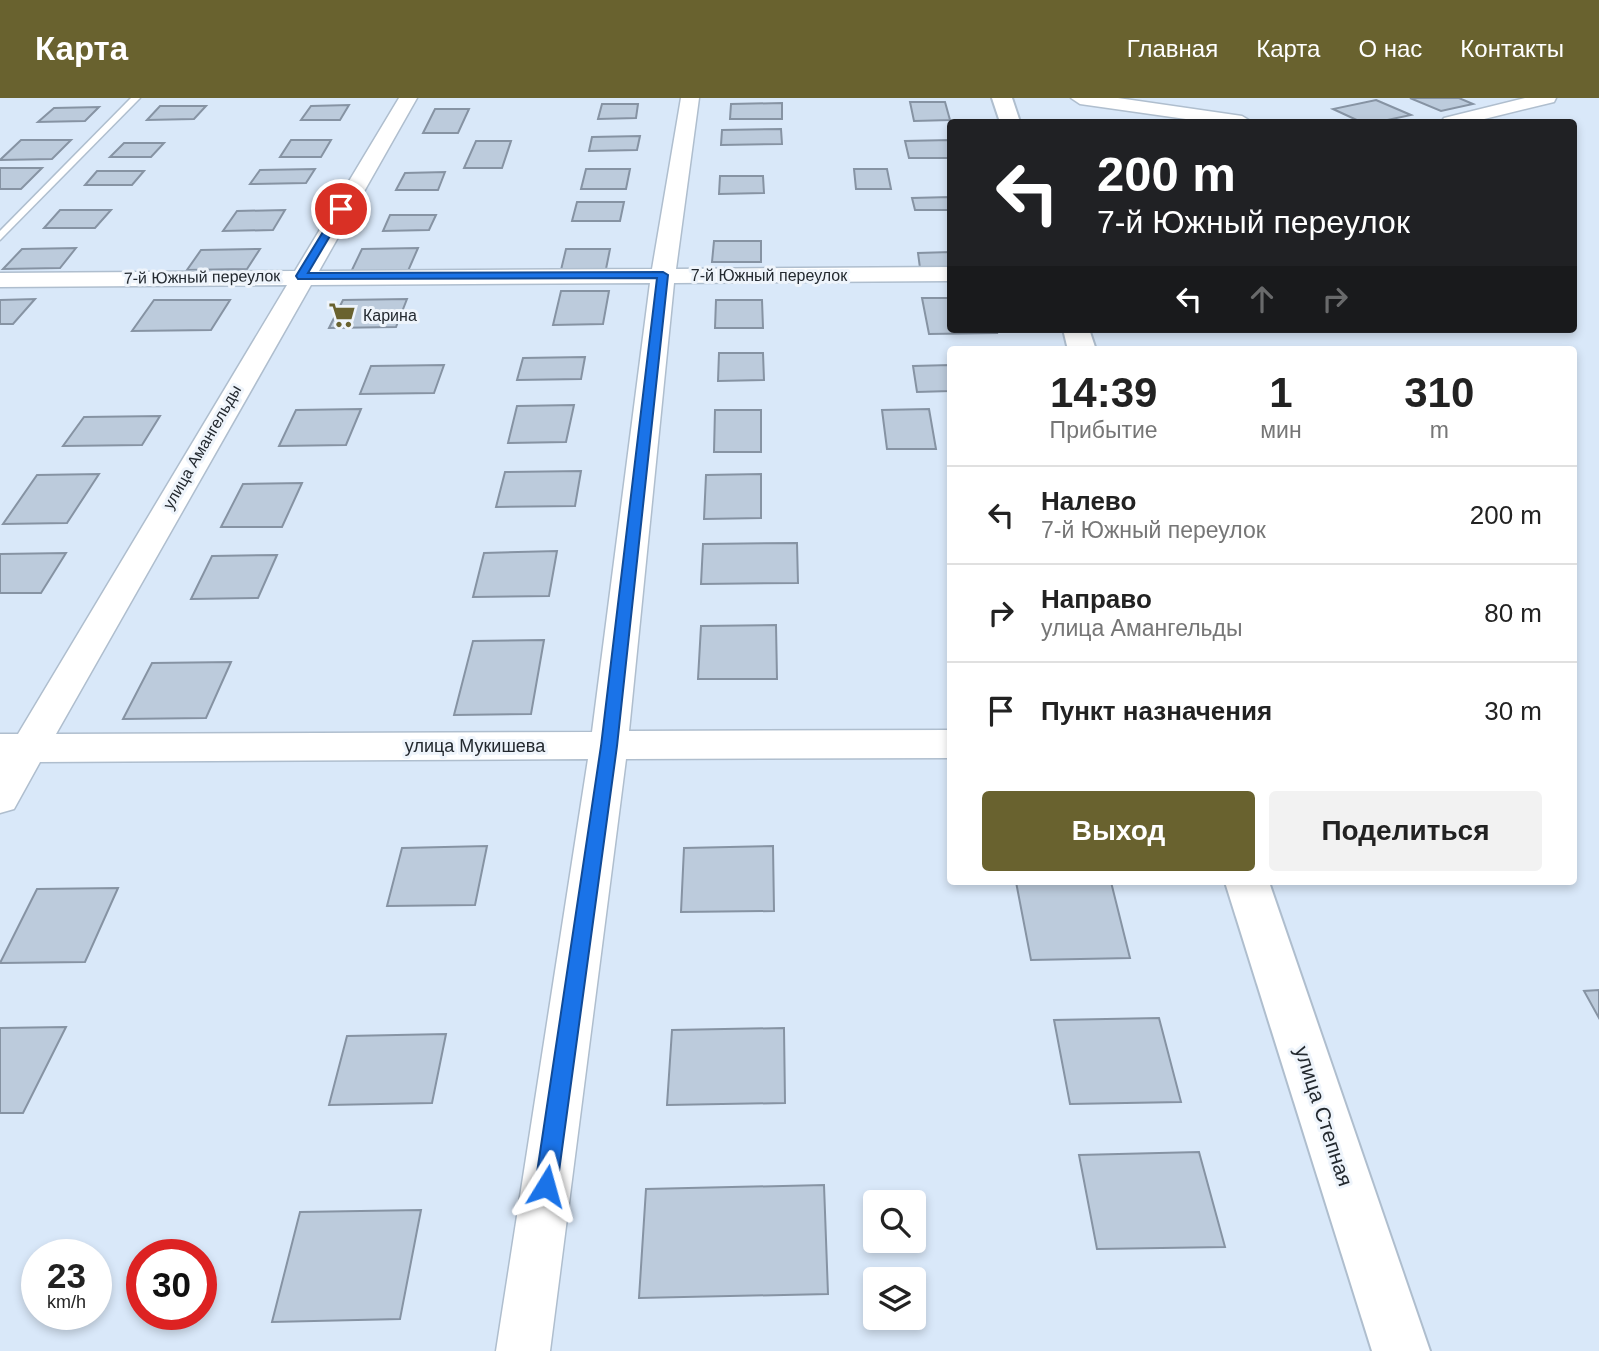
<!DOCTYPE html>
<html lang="ru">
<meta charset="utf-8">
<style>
:root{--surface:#fff;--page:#f2f2f2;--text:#222;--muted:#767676;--line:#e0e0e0;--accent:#69622f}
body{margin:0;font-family:Helvetica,sans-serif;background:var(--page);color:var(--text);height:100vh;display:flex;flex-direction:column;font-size:26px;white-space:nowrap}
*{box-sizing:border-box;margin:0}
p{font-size:23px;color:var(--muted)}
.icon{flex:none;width:38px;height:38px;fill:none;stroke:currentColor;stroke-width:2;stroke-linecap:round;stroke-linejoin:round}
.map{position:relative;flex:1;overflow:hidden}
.drawer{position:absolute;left:947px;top:248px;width:630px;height:539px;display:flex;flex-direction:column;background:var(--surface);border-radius:7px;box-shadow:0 4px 10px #0003}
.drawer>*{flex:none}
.top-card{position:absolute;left:947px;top:21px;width:630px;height:214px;border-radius:7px;box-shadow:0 4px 10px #0003;background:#202124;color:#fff;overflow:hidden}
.fabs{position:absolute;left:863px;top:1092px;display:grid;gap:14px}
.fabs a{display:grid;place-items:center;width:63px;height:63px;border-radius:7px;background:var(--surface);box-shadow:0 4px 10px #0003;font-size:35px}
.speed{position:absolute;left:21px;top:1141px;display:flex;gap:14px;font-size:35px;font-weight:700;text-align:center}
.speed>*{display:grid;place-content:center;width:91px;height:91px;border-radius:50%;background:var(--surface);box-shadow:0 4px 10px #0003;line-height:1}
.speed small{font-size:18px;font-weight:400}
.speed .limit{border:10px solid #d22;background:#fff;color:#111}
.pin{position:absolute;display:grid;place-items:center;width:60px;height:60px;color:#fff;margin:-30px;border:4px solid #fff;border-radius:50%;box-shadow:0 2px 7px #0007}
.me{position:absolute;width:77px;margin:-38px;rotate:8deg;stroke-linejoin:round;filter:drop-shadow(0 0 5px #0008)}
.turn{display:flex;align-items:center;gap:24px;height:147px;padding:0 35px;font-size:32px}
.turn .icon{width:91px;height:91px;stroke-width:2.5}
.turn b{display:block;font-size:49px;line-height:60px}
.lanes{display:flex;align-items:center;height:66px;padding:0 35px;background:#0003;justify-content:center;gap:35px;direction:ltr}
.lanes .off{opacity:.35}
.eta{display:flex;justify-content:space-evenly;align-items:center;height:119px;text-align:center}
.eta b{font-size:42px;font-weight:700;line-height:49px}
.button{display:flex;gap:14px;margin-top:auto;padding:14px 35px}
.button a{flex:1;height:80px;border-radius:7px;background:var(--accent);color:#fff;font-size:28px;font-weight:700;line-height:80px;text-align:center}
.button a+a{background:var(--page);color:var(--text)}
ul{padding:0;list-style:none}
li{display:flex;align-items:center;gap:21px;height:98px;padding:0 35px;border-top:2px solid var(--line)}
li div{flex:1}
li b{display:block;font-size:26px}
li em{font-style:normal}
header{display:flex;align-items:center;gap:42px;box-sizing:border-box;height:98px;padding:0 35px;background:var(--accent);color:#fff}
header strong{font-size:33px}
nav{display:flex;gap:38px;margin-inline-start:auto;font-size:24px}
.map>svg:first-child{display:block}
.building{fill:#bccbdc;stroke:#8693a3;stroke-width:2}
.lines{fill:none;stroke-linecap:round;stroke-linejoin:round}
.lane-casing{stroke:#afbece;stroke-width:3}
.street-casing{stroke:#afbece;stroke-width:3}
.secondary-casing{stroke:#afbece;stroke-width:4}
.lane{fill:#fff;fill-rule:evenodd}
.street{fill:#fff;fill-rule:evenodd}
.secondary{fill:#fff;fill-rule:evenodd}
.route{fill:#1a73e8;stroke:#114b97;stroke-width:2}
.labels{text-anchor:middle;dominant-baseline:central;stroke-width:6;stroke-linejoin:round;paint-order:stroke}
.far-street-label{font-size:16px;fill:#23292f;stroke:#eef4fb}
.far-poi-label{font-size:16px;fill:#23292f;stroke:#eef4fb;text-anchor:start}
.street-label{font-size:18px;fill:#23292f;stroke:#eef4fb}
.near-street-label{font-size:21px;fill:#23292f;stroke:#eef4fb}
</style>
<header>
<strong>Карта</strong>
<nav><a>Главная</a><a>Карта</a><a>О нас</a><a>Контакты</a></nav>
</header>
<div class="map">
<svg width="1599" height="1253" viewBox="0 0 1599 1253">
<rect width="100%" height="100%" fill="#d9e8f9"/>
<g class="building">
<path d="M1410,0H1459L1473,6L1441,13Z"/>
<path d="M1376,2L1411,17L1378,24H1361L1333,11Z"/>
<path d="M910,4H945L950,22L914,23Z"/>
<path d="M782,5V21H730L731,6Z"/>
<path d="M602,6H638L636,20L598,21Z"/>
<path d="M349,7L340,22H301L311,8Z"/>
<path d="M160,8H206L194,21L147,22Z"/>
<path d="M99,9L85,23L38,24L54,10Z"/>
<path d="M435,11H469L458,35H423Z"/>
<path d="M781,31L782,46L721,47L722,32Z"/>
<path d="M640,38L637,52L589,53L592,39Z"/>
<path d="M21,42H71L52,61L0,62Z"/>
<path d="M291,42H331L321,59H280Z"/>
<path d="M950,42V60H909L905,43Z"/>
<path d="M476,43H511L502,70H464Z"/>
<path d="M124,45H164L151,59H110Z"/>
<path d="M0,70H42L21,91H0Z"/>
<path d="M315,71L306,85L250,86L260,72Z"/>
<path d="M586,71H630L626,91H581Z"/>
<path d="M854,71H887L891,91H856Z"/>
<path d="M97,73H144L132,87H85Z"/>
<path d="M445,74L438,92H396L405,75Z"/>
<path d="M720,78H763L764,95L719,96Z"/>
<path d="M950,99V112H915L912,100Z"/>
<path d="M577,104H624L620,123H572Z"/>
<path d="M60,112H111L95,130H44Z"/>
<path d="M285,112L273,132L223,133L237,113Z"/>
<path d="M390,117H436L429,132L383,133Z"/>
<path d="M714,143H761V164H712Z"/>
<path d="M76,150L60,170L3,171L22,151Z"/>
<path d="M418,150L408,173L351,174L362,151Z"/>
<path d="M260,151L247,171L187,172L201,152Z"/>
<path d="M566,151H610L606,171L561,172Z"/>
<path d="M950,154V170H920L918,155Z"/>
<path d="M561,193H609L603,226L553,227Z"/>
<path d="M922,200H950V231H996L997,235L929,236Z"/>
<path d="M35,201L13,226H0V202Z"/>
<path d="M407,201L396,229L329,230L343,202Z"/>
<path d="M154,202H230L211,232L132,233Z"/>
<path d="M716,202H762L763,230H715Z"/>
<path d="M719,255H763L764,282L718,283Z"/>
<path d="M585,259L581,281L517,282L523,260Z"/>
<path d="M444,267L434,295L360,296L371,268Z"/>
<path d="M950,267V293L917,294L913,268Z"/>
<path d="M574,307L566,344L508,345L517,308Z"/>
<path d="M361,311L346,347L279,348L296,312Z"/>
<path d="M929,311L936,351H887L882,312Z"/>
<path d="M715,312H761V354H714Z"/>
<path d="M160,318L142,347L63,348L84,319Z"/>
<path d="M581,373L575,408L496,409L505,374Z"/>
<path d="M99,376L67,425L3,426L37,377Z"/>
<path d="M761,376V420L704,421L706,377Z"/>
<path d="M302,385L282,429H221L243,386Z"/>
<path d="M797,445L798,485L701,486L703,446Z"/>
<path d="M557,453L549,498L473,499L484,455Z"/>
<path d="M66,455L41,495H0V456Z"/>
<path d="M277,457L258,500L191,501L212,458Z"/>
<path d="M776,527L777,581H698L701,528Z"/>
<path d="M544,542L531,616L454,617L473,543Z"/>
<path d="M231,564L206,620L123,621L152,565Z"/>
<path d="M487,748L475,807L387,808L402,750Z"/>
<path d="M773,748L774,813L681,814L684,750Z"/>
<path d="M1016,784H1111L1130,860L1031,862Z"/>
<path d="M118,790L85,864L0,865L37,791Z"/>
<path d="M1599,892V920L1584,893Z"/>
<path d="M1159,920L1181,1004L1070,1006L1054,922Z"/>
<path d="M66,929L23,1015H0V930Z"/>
<path d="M784,930L785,1005L667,1007L672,932Z"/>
<path d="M446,936L432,1005L329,1007L347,938Z"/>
<path d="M1199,1054L1225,1149L1097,1151L1079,1057Z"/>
<path d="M824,1087L828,1196L639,1200L646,1091Z"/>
<path d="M421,1112L400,1221L272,1224L300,1114Z"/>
</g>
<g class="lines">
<g class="lane-casing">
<path id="lane" d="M131,0H140L0,142V133Z"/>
</g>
<g class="street-casing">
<g id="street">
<path d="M399,0H417L319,173L652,171L681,0H699L676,171L950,169V183L674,185L629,633L950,632V660L626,661L550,1253H496L588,661L40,664L14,711L0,715V636H18L287,187L0,189V175L295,173ZM650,185L592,634L56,636L311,187Z"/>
<path d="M1071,0H1118L1242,18L1252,24H1207L1080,6Z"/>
<path d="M1525,0H1556L1554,4L1472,24H1441L1444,20Z"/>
</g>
</g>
<g class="secondary-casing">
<g id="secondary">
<path d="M992,0H1012L1020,24H1000Z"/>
<path d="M1063,231H1089L1096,252H1068Z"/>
<path d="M1225,784H1269L1430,1253H1372Z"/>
</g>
</g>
<use href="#lane" class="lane"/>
<use href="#street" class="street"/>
<use href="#secondary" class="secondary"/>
</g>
<path class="route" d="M341,109L346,111L308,175L663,174L668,177L617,648L557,1088L554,1096L546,1099L538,1096L535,1088L601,648L657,180L298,181L296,178L337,111Z"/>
<defs>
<g id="supermarket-bare" transform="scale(2.1)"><path d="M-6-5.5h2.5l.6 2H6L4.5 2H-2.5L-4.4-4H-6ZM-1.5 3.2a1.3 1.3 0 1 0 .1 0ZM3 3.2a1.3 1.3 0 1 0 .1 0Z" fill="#69622f" stroke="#eef4fb" stroke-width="2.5" paint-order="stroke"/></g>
</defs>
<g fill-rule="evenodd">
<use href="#supermarket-bare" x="342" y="217"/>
</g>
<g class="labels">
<g class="far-street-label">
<text x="769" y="177">7-й Южный переулок</text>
<text transform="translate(202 179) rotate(-1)">7-й Южный переулок</text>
<text transform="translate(202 349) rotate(-60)">улица Амангельды</text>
</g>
<g class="far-poi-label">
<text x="363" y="217">Карина</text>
</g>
<g class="street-label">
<text x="475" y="648">улица Мукишева</text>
</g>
<g class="near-street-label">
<text transform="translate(1324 1018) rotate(72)">улица Степная</text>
</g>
</g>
</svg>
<div class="fabs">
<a><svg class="icon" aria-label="search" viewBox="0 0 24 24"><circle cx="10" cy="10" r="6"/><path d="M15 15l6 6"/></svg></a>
<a><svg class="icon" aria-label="layers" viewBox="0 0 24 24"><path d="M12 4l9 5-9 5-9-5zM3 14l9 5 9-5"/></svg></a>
</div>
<div class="speed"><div>23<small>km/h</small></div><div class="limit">30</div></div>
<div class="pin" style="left:341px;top:111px;background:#d93025"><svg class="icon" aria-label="arrive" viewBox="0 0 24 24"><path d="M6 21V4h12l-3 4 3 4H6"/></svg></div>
<svg class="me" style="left:546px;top:1088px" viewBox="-20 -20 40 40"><path d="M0-17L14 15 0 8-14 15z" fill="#1a73e8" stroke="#fff" stroke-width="4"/></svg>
<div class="top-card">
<div class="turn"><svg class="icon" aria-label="left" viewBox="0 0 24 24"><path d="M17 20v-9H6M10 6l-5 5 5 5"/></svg><div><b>200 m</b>7-й Южный переулок</div></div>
<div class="lanes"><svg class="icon" aria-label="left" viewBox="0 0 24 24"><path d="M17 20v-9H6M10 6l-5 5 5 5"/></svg><svg class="icon off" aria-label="ahead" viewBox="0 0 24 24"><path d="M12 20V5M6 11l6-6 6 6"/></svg><svg class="icon off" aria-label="right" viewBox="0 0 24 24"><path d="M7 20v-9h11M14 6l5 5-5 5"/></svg></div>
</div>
<section class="drawer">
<div class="eta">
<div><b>14:39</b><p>Прибытие</p></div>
<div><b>1</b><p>мин</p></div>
<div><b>310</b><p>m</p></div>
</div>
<ul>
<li><svg class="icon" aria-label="left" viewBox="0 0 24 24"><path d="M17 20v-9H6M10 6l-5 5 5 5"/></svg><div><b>Налево</b><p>7-й Южный переулок</p></div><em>200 m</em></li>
<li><svg class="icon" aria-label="right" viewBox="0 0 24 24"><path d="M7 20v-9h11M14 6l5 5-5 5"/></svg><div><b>Направо</b><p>улица Амангельды</p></div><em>80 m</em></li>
<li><svg class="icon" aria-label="arrive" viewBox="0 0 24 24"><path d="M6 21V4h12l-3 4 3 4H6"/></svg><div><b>Пункт назначения</b></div><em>30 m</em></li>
</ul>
<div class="button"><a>Выход</a><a>Поделиться</a></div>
</section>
</div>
